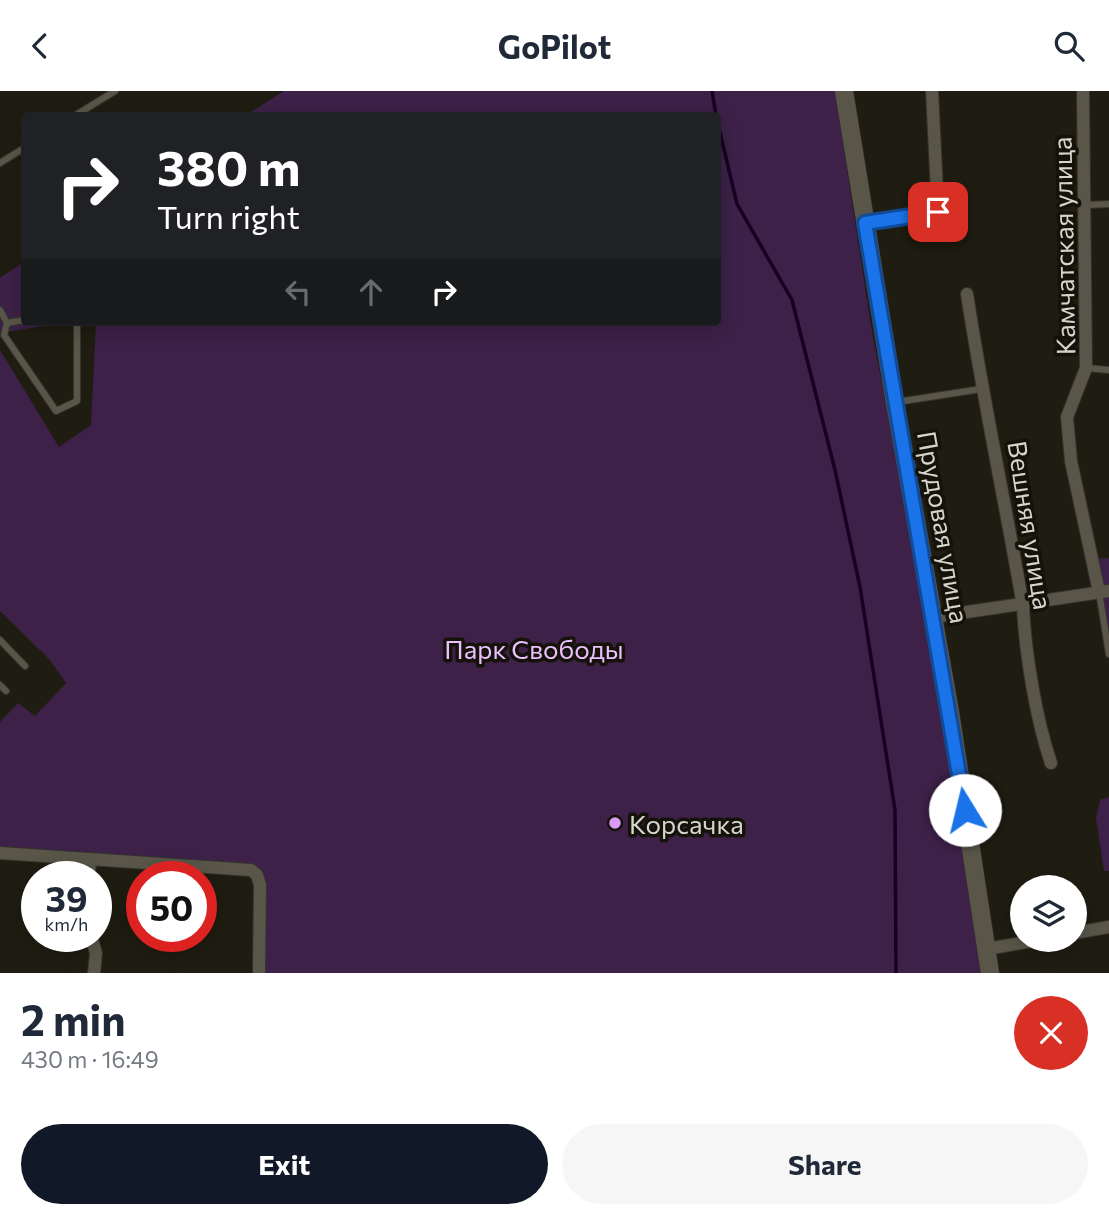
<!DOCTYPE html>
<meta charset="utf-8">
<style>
:root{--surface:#fff;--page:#f6f6f7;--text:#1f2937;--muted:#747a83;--accent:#111827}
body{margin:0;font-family:Commissioner,sans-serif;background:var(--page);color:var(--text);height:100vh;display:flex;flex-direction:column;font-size:26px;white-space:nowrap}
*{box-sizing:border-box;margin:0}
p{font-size:23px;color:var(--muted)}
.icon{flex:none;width:38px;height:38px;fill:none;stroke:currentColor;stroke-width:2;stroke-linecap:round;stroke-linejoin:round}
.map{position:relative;height:882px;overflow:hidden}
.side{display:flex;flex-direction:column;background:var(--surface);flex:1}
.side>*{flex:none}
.banner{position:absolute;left:21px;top:21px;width:700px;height:214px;border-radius:7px;box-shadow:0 4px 18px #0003;background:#202124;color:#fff;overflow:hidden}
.tools{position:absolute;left:1010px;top:784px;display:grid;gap:14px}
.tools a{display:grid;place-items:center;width:77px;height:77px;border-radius:50%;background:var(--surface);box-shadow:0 4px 18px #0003;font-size:35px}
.speed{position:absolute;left:21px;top:770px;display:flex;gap:14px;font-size:35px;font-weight:700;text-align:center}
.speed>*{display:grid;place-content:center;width:91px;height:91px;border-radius:50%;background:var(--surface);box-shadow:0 4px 18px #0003;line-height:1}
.speed small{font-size:18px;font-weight:400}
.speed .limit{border:10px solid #d22;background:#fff;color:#111}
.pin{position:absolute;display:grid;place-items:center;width:60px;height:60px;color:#fff;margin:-30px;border-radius:14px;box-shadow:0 4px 10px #0006}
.me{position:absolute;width:77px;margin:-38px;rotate:351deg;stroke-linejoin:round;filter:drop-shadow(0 0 5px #0008)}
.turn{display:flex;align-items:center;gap:24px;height:147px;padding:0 21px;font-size:32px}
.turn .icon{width:91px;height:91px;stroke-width:2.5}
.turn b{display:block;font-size:49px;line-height:60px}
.lanes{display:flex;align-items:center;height:66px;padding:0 21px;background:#0003;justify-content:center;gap:35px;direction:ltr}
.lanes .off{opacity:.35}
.round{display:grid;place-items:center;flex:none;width:74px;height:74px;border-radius:37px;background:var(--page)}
.head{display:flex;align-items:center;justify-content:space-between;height:119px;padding:0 21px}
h1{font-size:42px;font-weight:700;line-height:52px}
.cta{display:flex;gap:14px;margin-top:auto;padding:14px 21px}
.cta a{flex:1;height:80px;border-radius:42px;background:var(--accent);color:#fff;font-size:28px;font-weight:700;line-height:80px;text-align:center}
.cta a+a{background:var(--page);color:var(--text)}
header{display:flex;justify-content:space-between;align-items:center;height:91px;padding:0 21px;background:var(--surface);font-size:32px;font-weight:700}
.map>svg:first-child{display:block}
.green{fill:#3d2148}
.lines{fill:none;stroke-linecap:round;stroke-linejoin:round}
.stream{stroke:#180023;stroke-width:3.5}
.lane-casing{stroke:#36342e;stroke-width:8}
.street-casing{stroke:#36342e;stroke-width:14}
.secondary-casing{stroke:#36342e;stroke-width:19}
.lane{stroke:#595649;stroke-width:6}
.street{stroke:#595649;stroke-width:12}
.secondary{stroke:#595649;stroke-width:18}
.route-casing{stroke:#114b97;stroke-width:18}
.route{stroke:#1a73e8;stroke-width:12}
.poi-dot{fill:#da9af6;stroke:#151309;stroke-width:2.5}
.labels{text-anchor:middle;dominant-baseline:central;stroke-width:7;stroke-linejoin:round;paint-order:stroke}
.street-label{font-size:26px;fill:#d6d4cd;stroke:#151309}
.park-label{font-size:26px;fill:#eabffd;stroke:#151309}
.poi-label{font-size:26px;fill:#d6d4cd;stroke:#151309;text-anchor:start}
</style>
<header><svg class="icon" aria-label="back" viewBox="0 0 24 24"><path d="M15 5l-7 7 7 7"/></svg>GoPilot<svg class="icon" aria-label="search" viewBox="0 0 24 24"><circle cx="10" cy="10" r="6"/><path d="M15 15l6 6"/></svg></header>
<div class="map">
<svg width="1109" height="882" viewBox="0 0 1109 882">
<rect width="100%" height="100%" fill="#1f1c11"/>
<g class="green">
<path d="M284,0H835L871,235L937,585L969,803L983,882H257L259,776L0,756V631L18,612L35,625L66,592L49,568L0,520V259L59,356L91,334L96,231H718V24H246Z"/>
<path d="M24,171V231H53L49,234L0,242V187Z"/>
<path d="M1109,467V551L1096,468Z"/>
<path d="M1109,706V780H1104L1096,727L1100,709Z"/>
</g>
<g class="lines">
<g class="stream">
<path d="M712,0L716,24"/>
<path d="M718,33L737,113L792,209L835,379L860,496L895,719L896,882"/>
</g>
<g class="lane-casing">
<g id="lane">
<path d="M76,24L115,0"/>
<path d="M0,72L24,57"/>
<path d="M1086,114L1109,113"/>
<path d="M0,219L7,232L4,244L56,320L77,310V231"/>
<path d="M7,232L24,229"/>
<path d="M1087,277L1109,279"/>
<path d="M897,311L981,298"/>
<path d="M1099,501L1109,563"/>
<path d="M0,549L25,575"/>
<path d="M0,594L6,600"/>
</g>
</g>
<g class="street-casing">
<g id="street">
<path d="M932,0L938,121L944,137"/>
<path d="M1083,0L1086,277L1067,326L1071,370L1099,501"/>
<path d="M865,132L938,121"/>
<path d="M967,203C983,308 1005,411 1023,515C1025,561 1036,628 1051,672"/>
<path d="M933,526L1109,500"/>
<path d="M0,762L251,779L257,784L260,794L259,881"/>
<path d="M89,786L90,769"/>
<path d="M1074,842L1109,836"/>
<path d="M91,845L96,862L94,882"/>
<path d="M987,858L1038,849"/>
</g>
</g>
<g class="secondary-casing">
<path id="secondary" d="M844,0L895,312L950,621L990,882"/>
</g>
<use href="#lane" class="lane"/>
<use href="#street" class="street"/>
<use href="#secondary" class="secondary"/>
</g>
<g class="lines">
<g class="route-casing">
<path id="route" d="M938,121L865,132L965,719"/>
</g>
<use href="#route" class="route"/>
</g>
<circle class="poi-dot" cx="615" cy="732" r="7"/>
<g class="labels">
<g class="street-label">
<text transform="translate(1063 155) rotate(-91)">Камчатская улица</text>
<text transform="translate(1031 434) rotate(81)">Вешняя улица</text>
<text transform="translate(944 436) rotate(80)">Прудовая улица</text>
</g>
<g class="park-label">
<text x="534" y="557">Парк Свободы</text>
</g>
<g class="poi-label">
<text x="629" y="732">Корсачка</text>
</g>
</g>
</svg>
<div class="tools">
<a><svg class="icon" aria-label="layers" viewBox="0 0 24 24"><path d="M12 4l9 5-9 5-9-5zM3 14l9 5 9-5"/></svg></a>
</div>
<div class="speed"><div>39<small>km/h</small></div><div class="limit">50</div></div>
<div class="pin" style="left:938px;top:121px;background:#d93025"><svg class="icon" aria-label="arrive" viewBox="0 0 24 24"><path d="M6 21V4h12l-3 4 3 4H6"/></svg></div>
<svg class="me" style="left:965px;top:719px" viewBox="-20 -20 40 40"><circle r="19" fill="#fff"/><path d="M0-13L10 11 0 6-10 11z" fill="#1a73e8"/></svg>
<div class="banner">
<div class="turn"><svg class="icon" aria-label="right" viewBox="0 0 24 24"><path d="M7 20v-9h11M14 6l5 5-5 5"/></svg><div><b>380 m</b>Turn right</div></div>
<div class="lanes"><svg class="icon off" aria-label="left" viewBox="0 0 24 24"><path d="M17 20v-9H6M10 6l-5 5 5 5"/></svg><svg class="icon off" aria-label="ahead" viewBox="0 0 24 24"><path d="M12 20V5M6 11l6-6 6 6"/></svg><svg class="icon" aria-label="right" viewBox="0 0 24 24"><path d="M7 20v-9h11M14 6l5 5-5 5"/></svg></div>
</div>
</div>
<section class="side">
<div class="head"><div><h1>2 min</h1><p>430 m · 16:49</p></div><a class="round" style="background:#d93025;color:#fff"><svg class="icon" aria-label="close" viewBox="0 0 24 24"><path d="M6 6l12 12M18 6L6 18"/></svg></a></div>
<div class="cta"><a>Exit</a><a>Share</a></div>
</section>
